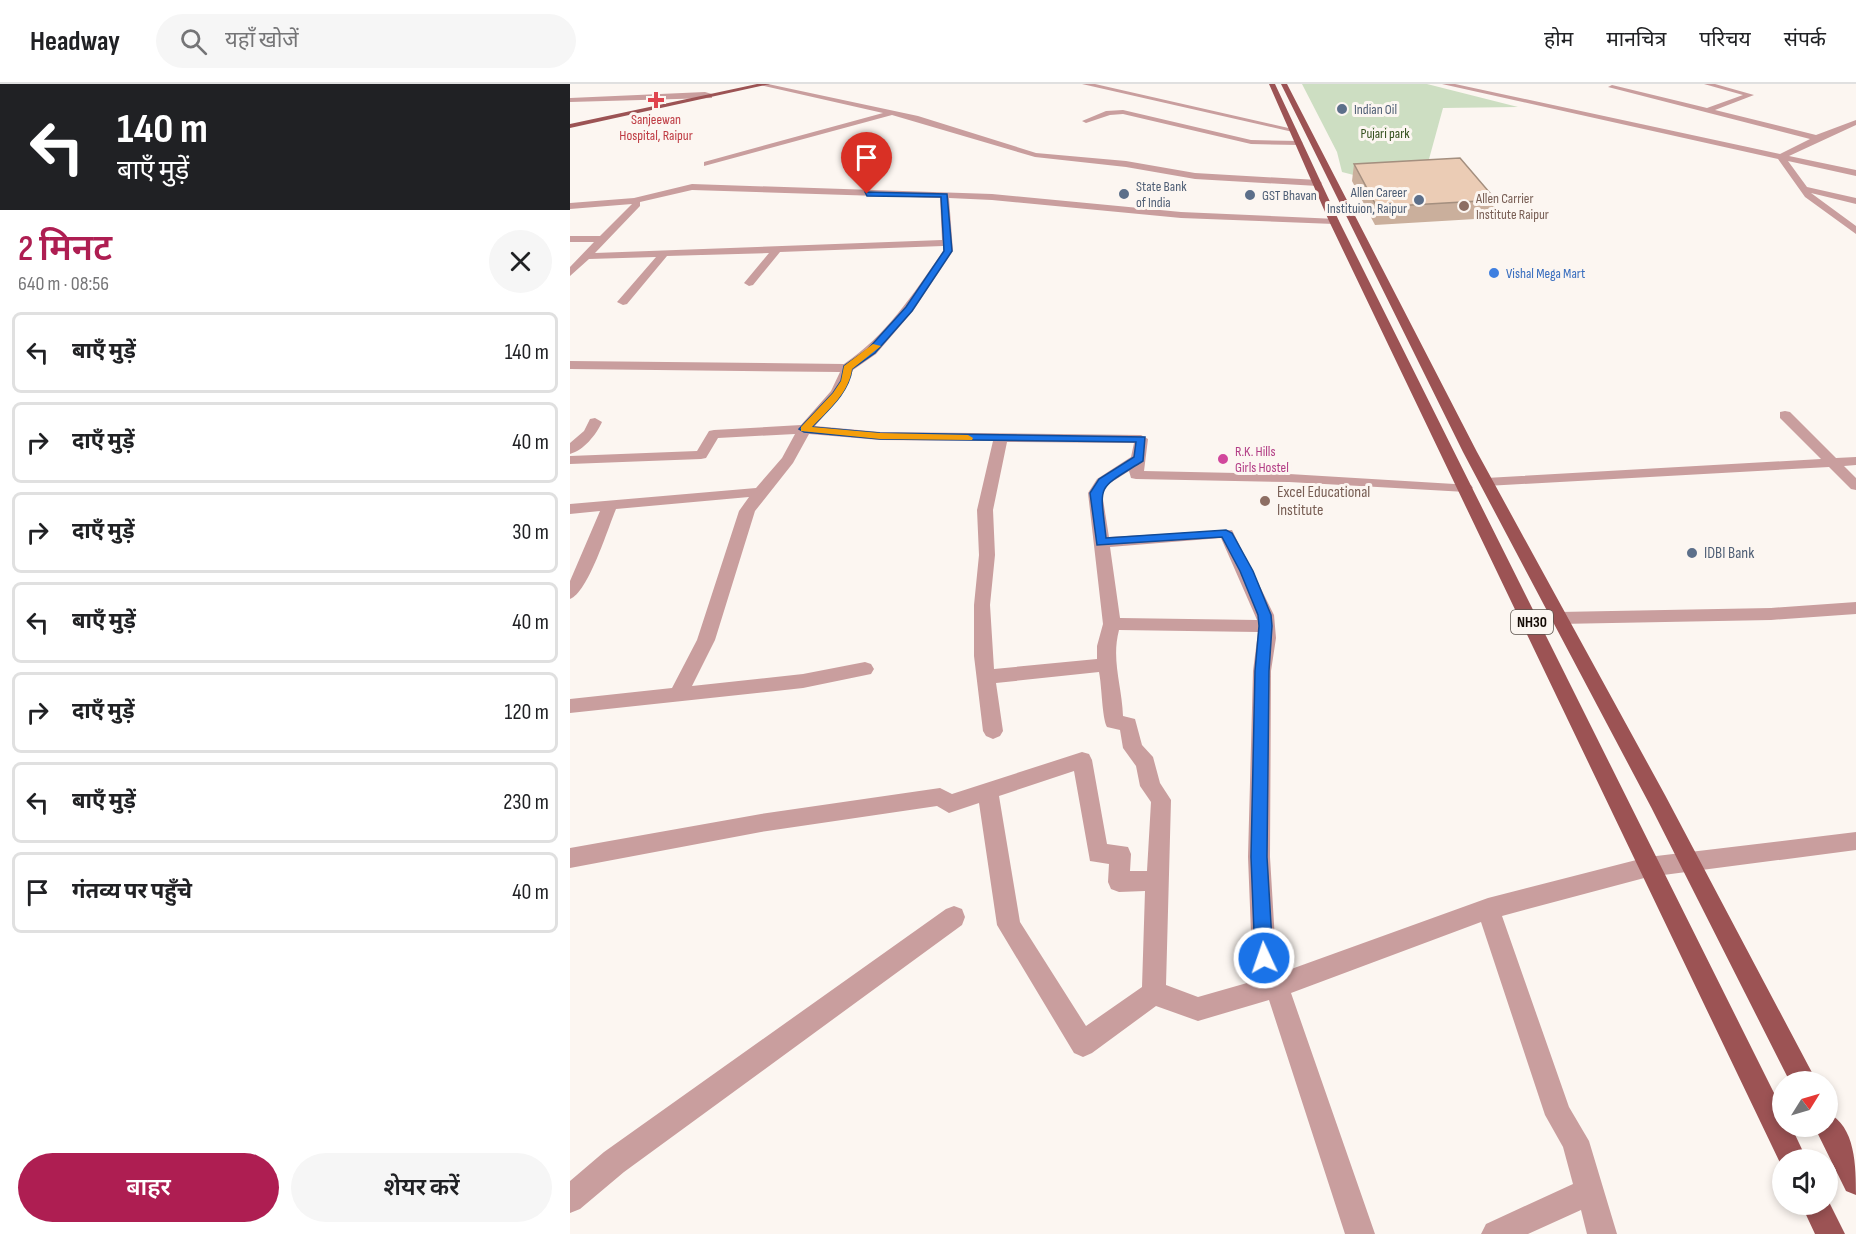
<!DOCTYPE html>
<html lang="hi">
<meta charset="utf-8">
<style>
:root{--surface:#fff;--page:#f6f6f6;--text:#202124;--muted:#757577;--line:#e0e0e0;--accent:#ae1e52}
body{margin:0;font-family:"Sofia Sans Condensed","Noto Sans Devanagari",sans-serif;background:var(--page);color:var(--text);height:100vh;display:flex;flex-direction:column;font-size:22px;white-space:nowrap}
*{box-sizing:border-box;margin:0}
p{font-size:20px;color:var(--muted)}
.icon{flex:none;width:33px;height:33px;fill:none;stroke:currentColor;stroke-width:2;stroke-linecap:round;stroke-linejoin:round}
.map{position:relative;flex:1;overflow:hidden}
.side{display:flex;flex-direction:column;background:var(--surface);width:570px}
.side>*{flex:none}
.banner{background:#202124;color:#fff;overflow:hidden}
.needle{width:39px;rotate:53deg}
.tools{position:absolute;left:1202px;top:987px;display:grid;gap:12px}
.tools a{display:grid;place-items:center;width:66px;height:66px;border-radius:50%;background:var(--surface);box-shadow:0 3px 9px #0003;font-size:30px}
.pin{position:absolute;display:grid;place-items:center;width:51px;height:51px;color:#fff;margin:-62px -26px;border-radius:50% 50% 50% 0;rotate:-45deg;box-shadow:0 0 6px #0007}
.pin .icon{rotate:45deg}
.me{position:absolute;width:66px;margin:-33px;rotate:357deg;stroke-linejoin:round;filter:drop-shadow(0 0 4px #0008)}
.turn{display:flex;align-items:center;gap:21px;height:126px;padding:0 18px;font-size:27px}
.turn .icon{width:78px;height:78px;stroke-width:2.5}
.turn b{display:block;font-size:42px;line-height:51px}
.round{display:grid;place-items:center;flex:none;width:63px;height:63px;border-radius:32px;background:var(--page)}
.headline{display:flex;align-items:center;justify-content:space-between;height:102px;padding:0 18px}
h1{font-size:36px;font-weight:600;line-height:45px;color:var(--accent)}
.primary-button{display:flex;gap:12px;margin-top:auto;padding:12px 18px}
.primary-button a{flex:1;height:69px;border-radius:36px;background:var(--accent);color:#fff;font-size:24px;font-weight:600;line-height:69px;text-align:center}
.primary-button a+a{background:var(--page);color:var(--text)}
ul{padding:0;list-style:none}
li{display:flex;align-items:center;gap:18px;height:81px;margin:0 12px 9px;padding:0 6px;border:3px solid var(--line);border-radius:9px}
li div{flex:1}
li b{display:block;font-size:22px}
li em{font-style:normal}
header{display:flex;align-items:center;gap:36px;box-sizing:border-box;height:84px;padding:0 30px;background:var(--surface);border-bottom:2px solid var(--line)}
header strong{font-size:28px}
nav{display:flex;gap:33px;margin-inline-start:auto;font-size:21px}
.search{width:420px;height:54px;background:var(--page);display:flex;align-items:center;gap:15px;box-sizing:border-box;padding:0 21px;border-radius:33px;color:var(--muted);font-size:22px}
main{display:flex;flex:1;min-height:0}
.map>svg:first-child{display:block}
.green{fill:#cddec2}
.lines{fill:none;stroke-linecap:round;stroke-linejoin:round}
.minor{fill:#c99e9e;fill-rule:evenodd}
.major{fill:#9c5354;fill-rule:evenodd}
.wall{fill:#caaf9c}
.building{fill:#ebccb5;stroke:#a48f7f;stroke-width:1.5}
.route{fill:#1a73e8;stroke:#114b97;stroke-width:1.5}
.slow{fill:#f59e0b}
.health-dot{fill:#e0444e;stroke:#fcf6f1;stroke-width:2}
.service-dot{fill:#5c6f8a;stroke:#fcf6f1;stroke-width:2}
.education-dot{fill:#8d6e63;stroke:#fcf6f1;stroke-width:2}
.shop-dot{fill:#3f7fe0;stroke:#fcf6f1;stroke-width:2}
.hotel-dot{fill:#d1479c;stroke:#fcf6f1;stroke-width:2}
.labels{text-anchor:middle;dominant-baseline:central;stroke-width:6;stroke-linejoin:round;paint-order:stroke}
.far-service-label{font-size:14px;fill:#4e5e75;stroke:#fcf6f1;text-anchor:start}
.far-health-label{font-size:14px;fill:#be3a42;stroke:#fcf6f1}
.far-park-label{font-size:14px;fill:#334f1c;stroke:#fcf6f1}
.far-education-label{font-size:14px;fill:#785e54;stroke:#fcf6f1;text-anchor:start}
.far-shop-label{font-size:14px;fill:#366cbe;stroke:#fcf6f1;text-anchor:start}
.far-hotel-label{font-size:14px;fill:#b23c85;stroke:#fcf6f1;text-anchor:start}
.shield{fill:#fcf6f1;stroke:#5a514b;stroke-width:1.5}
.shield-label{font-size:15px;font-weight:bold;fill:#140a04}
.education-label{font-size:16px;fill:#785e54;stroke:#fcf6f1;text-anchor:start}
.service-label{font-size:16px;fill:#4e5e75;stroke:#fcf6f1;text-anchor:start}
</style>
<header>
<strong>Headway</strong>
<div class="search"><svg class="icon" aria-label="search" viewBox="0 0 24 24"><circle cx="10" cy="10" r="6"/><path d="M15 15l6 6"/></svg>यहाँ खोजें</div>
<nav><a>होम</a><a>मानचित्र</a><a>परिचय</a><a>संपर्क</a></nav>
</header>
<main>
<section class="side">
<div class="banner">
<div class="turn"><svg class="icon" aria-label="left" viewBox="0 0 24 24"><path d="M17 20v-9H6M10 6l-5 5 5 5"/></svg><div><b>140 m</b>बाएँ मुड़ें</div></div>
</div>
<div class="headline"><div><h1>2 मिनट</h1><p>640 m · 08:56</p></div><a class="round"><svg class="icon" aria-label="close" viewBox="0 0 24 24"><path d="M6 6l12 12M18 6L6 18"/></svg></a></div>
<ul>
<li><svg class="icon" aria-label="left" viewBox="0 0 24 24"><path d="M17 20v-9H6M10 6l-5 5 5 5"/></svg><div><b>बाएँ मुड़ें</b></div><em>140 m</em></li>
<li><svg class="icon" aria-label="right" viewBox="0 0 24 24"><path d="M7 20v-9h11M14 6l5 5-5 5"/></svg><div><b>दाएँ मुड़ें</b></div><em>40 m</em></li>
<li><svg class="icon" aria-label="right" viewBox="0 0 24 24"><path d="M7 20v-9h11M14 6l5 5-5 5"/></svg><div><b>दाएँ मुड़ें</b></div><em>30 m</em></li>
<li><svg class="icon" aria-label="left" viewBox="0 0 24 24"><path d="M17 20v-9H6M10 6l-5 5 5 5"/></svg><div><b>बाएँ मुड़ें</b></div><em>40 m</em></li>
<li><svg class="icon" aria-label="right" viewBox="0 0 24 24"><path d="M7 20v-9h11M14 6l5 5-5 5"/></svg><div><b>दाएँ मुड़ें</b></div><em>120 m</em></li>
<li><svg class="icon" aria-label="left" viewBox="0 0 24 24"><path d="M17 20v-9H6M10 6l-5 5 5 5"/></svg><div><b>बाएँ मुड़ें</b></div><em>230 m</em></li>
<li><svg class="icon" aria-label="arrive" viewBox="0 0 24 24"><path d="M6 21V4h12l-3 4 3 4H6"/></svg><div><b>गंतव्य पर पहुँचे</b></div><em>40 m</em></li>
</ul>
<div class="primary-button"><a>बाहर</a><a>शेयर करें</a></div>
</section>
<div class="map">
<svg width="1286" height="1150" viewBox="0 0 1286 1150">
<rect width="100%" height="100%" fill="#fcf6f1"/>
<path class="green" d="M732,0H857L948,23L873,24L850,108L772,88L767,68Z"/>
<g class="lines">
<g class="minor">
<path d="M198,0L348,32L466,69L556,77L625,89L748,96L752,99L748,102L625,95L556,83L465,73L322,31L134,82V78L313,29L190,1Z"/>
<path d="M512,0H525L727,46L723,48Z"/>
<path d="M872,0H885L1210,70L1240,55L1038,3L1042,1L1137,24L1173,11L1134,0H1145L1184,11L1145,26L1246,51L1286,36V41L1219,72L1286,86V92L1218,77L1237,103L1286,114V120L1241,109L1286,142V150L1235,113L1208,75Z"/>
<path d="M135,8L142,10V14L0,18V14Z"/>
<path d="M553,26L681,56L729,57L733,59L729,61L681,60L553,30L540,31L516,39L512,37L536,27Z"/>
<path d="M122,100L422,110L611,128L767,135L769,137L764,140L611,134L422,116L379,114L383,167L343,227L306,270L283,286L273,309L245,342L310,348L571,351L578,355L574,387L719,390L901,401L903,404L896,408L719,398L566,395L561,394L559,387L537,401L532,409L539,453L662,446L704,531L706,554L701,587L700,773L706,873L713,888L918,814L1078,773L1286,748V766L1078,793L932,832L999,1023L1019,1057L1047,1150H1017L1011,1126L958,1150H911L916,1140L1003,1100L993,1063L975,1031L911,838L721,909L805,1150H775L699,916L628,937L586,922L522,969L513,973L504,969L427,841L409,719L379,729L367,722L191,748L0,784V764L191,730L370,704L382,710L512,668L519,670L522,676L537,760L558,763L561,770L560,787H577L581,718L570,702L566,682L553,664L550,646L537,643C532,634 532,603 529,588L426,599L433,647L430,652L423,655L416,652L413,647L404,572V521L409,471L407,426L423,357L310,356L239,350L223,379L185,427L145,556L122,602L233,590L295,578L301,580L304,585L301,590L233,604L0,629V615L102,604L127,556L169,427L179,413L46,425C38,444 18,509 0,515V497L30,427L0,430V420L186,404L212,374L225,350L148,354L136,374L131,375L0,380V372L127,367L139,347L144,346L231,341L261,307L270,288L0,285V277L274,280C317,251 344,209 373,167V162L210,168L183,201L179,202L174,199L199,169L97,172L57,220L53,221L47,218L86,173L19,175L0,192V183L24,158H0V152H30L62,120L0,125V119L64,114ZM122,106L370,114L372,156L25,169L70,122V118ZM437,358L564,359L561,373L527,395L518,409L533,540L527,562V575L424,585L420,521L425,471L423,426ZM651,454L687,536L550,534L540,463ZM549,546L688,548L683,587L678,773L682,874L691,895L628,913L596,901L601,716L590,699L583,673L572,661L565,635L553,632C552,602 541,576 549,546ZM504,687L520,777L539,780L538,798L541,805L549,808L575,807L572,903L516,942L450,838L429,712Z"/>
<path d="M1215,327L1220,328L1266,374L1286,373V381L1274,382L1286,394V406L1281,405L1259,383L916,402L909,398L916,394L1251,375L1210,334V328Z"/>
<path d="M25,334L32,338C26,351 14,366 0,370V359L14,347L20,335Z"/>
<path d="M1286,518V530L1201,536L989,540L980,534L989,528L1201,524Z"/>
<path d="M384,822L392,825L395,833L392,841L54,1088L10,1125L0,1129V1097L34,1068L376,825Z"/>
</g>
<g class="major">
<path d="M187,0H200L0,44V40Z"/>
<path d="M699,0H705L769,137L1212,1025V1042H1221L1237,1076H1212V1083L759,137Z"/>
<path d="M711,0H717L907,368L1095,711L1247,998H1220L1081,723L893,368Z"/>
<path d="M1257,1029C1286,1041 1286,1084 1286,1111L1276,1107L1244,1042H1257Z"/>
<path d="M1257,1114L1275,1150H1245L1231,1120H1257Z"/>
</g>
</g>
<path class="wall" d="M784,80L926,116L922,134L805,141L782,97Z"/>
<path class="building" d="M890,74L926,116L807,123L784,80Z"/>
<path class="route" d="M295,108L377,110L382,167L342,227L305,269L282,285C279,309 258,326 242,343L310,349L575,353L573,377C525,407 530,398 536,454L656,446L662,449L683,487L701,531L702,542L699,587L697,773L703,874L700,880L694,883L688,880L685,874L681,773L685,587L689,542L688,531L670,487L652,453L527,461L520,409L529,395L564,373L566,358L310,355L234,348L229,345L263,309L271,297L274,282L298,265L336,223L374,167L371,113L297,112Z"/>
<path class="slow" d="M303,260L311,262L282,285C279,309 258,326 242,343L310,349L398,351L403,354L402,356L310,355L231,347V343L263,309L271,297L274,282Z"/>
<path class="health-dot" d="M83 7h6v6h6v6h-6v6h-6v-6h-6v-6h6z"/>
<g class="service-dot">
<circle cx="772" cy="25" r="6"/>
<circle cx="554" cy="110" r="6"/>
<circle cx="680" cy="111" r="6"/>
<circle cx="849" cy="116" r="6"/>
<circle cx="1122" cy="469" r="6"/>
</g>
<g class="education-dot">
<circle cx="894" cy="122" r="6"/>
<circle cx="695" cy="417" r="6"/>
</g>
<circle class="shop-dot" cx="924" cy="189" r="6"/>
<circle class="hotel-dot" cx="653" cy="375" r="6"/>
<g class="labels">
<g class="far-service-label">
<text x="784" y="25">Indian Oil</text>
<text x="566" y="102">State Bank<tspan x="566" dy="16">of India</tspan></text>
<text x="837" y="108" text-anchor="end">Allen Career<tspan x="837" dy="16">Instituion, Raipur</tspan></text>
<text x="692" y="111">GST Bhavan</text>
</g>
<g class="far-health-label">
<text x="86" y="35">Sanjeewan<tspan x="86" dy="16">Hospital, Raipur</tspan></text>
</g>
<g class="far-park-label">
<text x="815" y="49">Pujari park</text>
</g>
<g class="far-education-label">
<text x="906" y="114">Allen Carrier<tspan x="906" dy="16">Institute Raipur</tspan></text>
</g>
<g class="far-shop-label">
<text x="936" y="189">Vishal Mega Mart</text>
</g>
<g class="far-hotel-label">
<text x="665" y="367">R.K. Hills<tspan x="665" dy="16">Girls Hostel</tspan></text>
</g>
<rect class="shield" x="941" y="526" width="42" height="24" rx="4.5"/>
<g class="shield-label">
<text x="962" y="538">NH30</text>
</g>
<g class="education-label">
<text x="707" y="408">Excel Educational<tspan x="707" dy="18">Institute</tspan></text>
</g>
<g class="service-label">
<text x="1134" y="469">IDBI Bank</text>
</g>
</g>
</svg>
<div class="tools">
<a><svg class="needle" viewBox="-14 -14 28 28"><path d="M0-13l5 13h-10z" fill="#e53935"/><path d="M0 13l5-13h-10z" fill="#757577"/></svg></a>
<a><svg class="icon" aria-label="sound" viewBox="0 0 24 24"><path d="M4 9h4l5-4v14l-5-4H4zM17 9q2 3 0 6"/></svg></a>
</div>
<div class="pin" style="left:297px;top:110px;background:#d93025"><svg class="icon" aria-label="arrive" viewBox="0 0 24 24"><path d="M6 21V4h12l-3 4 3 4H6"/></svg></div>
<svg class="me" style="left:694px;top:874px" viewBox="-20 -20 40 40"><circle r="17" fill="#1a73e8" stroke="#fff" stroke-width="3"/><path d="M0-11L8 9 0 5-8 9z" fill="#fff"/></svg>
</div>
</main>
